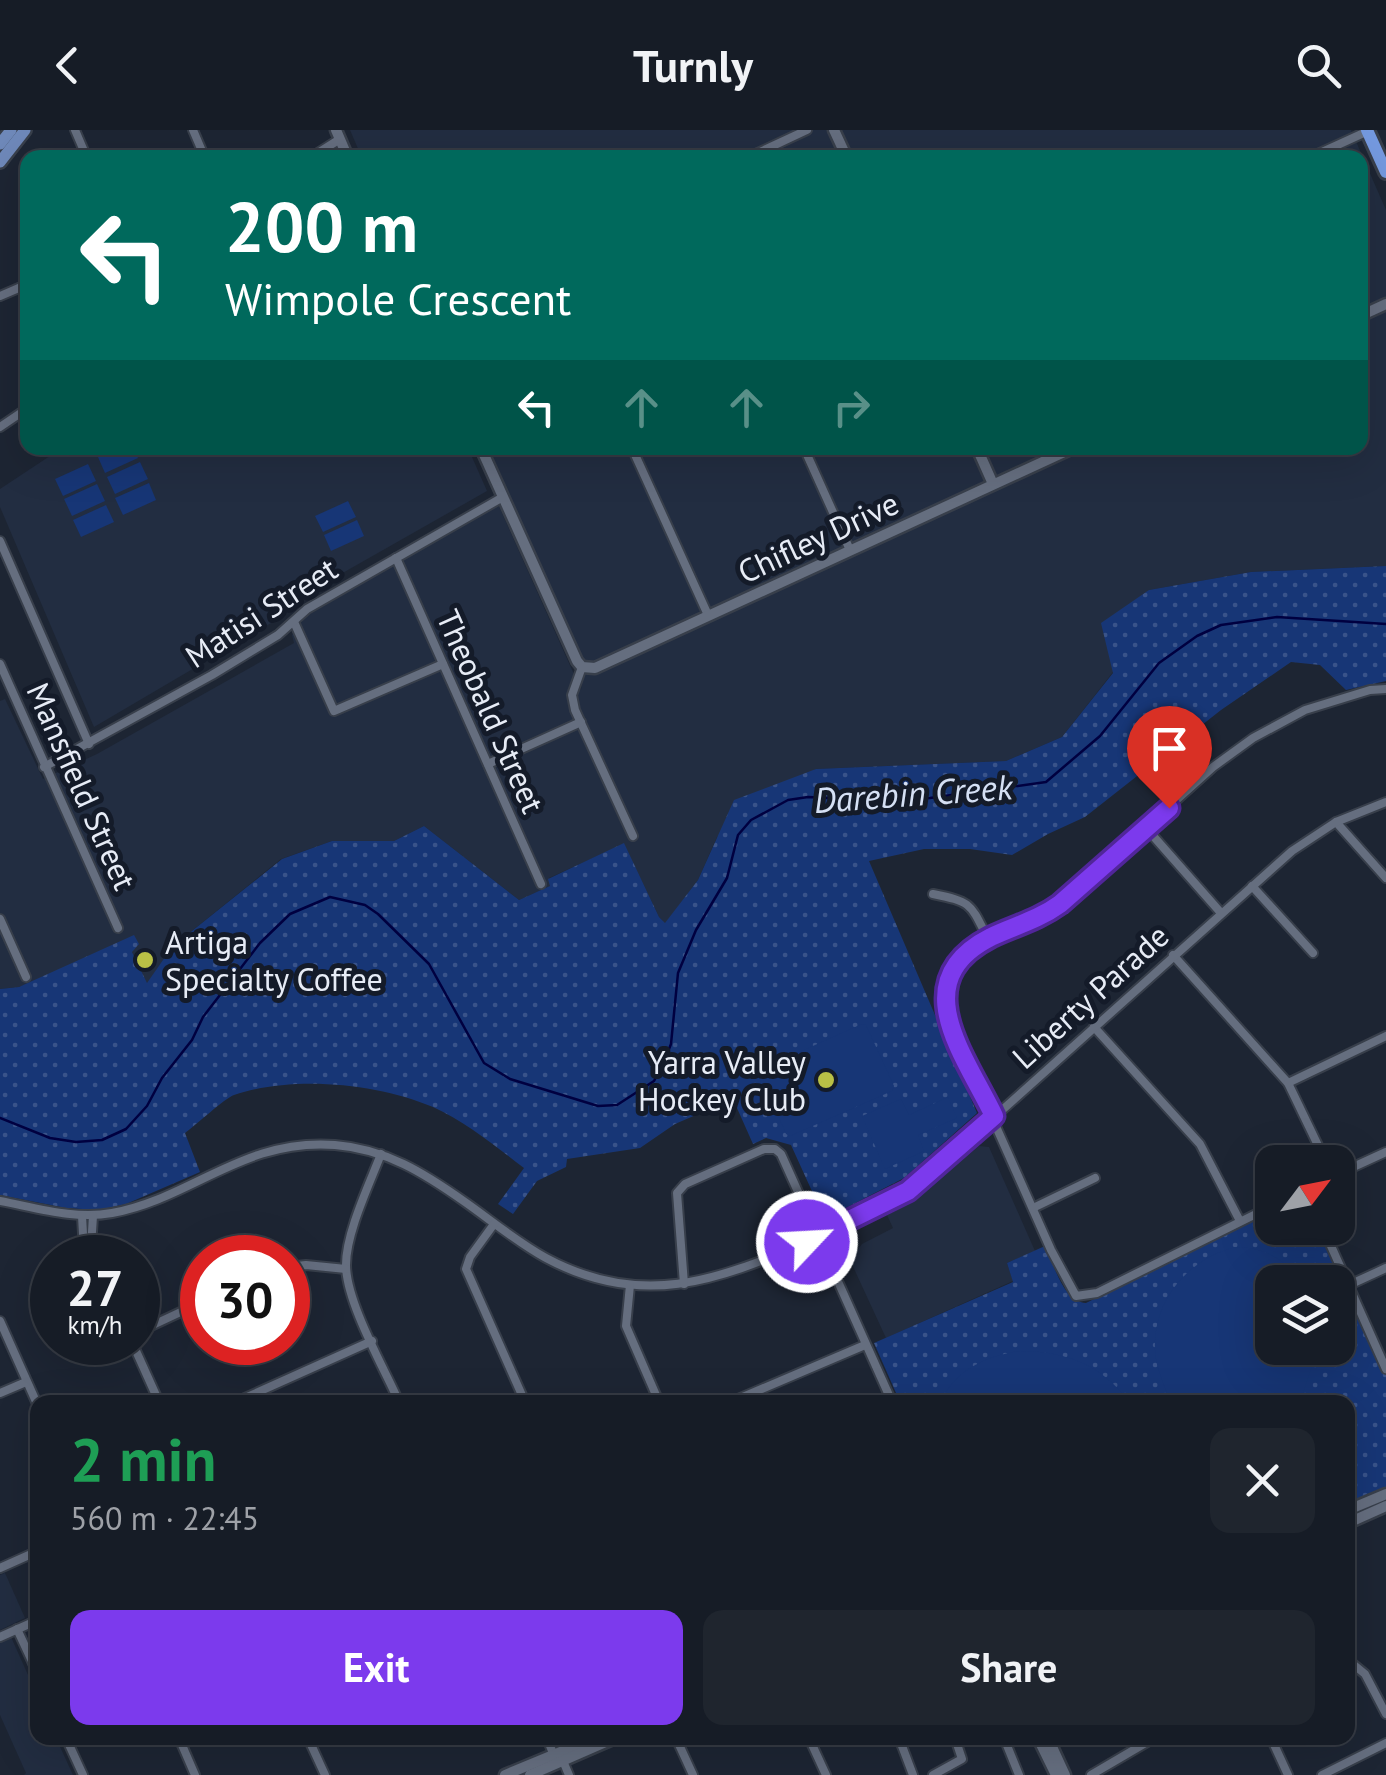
<!DOCTYPE html>
<meta charset="utf-8">
<style>
:root{--surface:#161c26;--page:#1f252e;--text:#f1f3f6;--muted:#9ea1a7;--line:#353a43;--accent:#7c3aed}
body{margin:0;font-family:"PT Sans",sans-serif;background:var(--page);color:var(--text);height:100vh;display:flex;flex-direction:column;font-size:38px;white-space:nowrap}
*{box-sizing:border-box;margin:0}
p{font-size:32px;color:var(--muted)}
.icon{flex:none;width:55px;height:55px;fill:none;stroke:currentColor;stroke-width:2;stroke-linecap:round;stroke-linejoin:round}
.map{position:relative;flex:1;overflow:hidden}
.details{position:absolute;left:30px;top:1265px;width:1325px;height:350px;display:flex;flex-direction:column;background:var(--surface);border-radius:20px;box-shadow:0 10px 40px #0002,0 0 0 2px var(--line)}
.details>*{flex:none}
.hud{position:absolute;left:20px;top:20px;width:1348px;height:305px;border-radius:20px;box-shadow:0 10px 40px #0002,0 0 0 2px var(--line);background:#00695c;color:#fff;overflow:hidden}
.needle{width:65px;rotate:58deg}
.controls{position:absolute;left:1255px;top:1015px;display:grid;gap:20px}
.controls a{display:grid;place-items:center;width:100px;height:100px;border-radius:20px;background:var(--surface);box-shadow:0 10px 40px #0002,0 0 0 2px var(--line);font-size:50px}
.speed{position:absolute;left:30px;top:1105px;display:flex;gap:20px;font-size:50px;font-weight:700;text-align:center}
.speed>*{display:grid;place-content:center;width:130px;height:130px;border-radius:50%;background:var(--surface);box-shadow:0 10px 40px #0002,0 0 0 2px var(--line);line-height:1}
.speed small{font-size:25px;font-weight:400}
.speed .limit{border:15px solid #d22;background:#fff;color:#111}
.pin{position:absolute;display:grid;place-items:center;width:85px;height:85px;color:#fff;margin:-102px -42px;border-radius:50% 50% 50% 0;rotate:-45deg;box-shadow:0 0 10px #0007}
.pin .icon{rotate:45deg}
.me{position:absolute;width:110px;margin:-55px;rotate:65deg;stroke-linejoin:round;filter:drop-shadow(0 0 8px #0008)}
.turn{display:flex;align-items:center;gap:35px;height:210px;padding:0 40px;font-size:45px}
.turn .icon{width:130px;height:130px;stroke-width:2.5}
.turn b{display:block;font-size:70px;line-height:85px}
.lanes{display:flex;align-items:center;height:95px;padding:0 40px;background:#0003;justify-content:center;gap:50px;direction:ltr}
.lanes .off{opacity:.35}
.round{display:grid;place-items:center;flex:none;width:105px;height:105px;border-radius:20px;background:var(--page)}
.headline{display:flex;align-items:center;justify-content:space-between;height:170px;padding:0 40px}
h1{font-size:60px;font-weight:800;line-height:75px;color:#1e9e55}
.button{display:flex;gap:20px;margin-top:auto;padding:20px 40px}
.button a{flex:1;height:115px;border-radius:20px;background:var(--accent);color:#fff;font-size:40px;font-weight:800;line-height:115px;text-align:center}
.button a+a{background:var(--page);color:var(--text)}
header{display:flex;justify-content:space-between;align-items:center;height:130px;padding:0 40px;background:var(--surface);font-size:45px;font-weight:800}
.map>svg:first-child{display:block}
.built{fill:#222d41}
.grass{fill:url(#grass-dots);fill-rule:evenodd}
.pitch{fill:#173676}
.lines{fill:none;stroke-linecap:round;stroke-linejoin:round}
.stream{stroke:#000040;stroke-width:2.5}
.street-casing{stroke:#383f4b;stroke-width:12}
.secondary-casing{stroke:#383f4b;stroke-width:15}
.primary-casing{stroke:#383f4b;stroke-width:16}
.highway-casing{stroke:#383f4b;stroke-width:18}
.street{stroke:#656e7f;stroke-width:8}
.secondary{stroke:#656e7f;stroke-width:10}
.primary{stroke:#6e88b9;stroke-width:11}
.highway{stroke:#7499df;stroke-width:12}
.route-casing{stroke:#51269a;stroke-width:25}
.route{stroke:#7c3aed;stroke-width:18}
.poi-dot{fill:#b9c046;stroke:#141b29;stroke-width:4}
.labels{text-anchor:middle;dominant-baseline:central;stroke-width:10;stroke-linejoin:round;paint-order:stroke}
.street-label{font-size:32px;fill:#e7ecf6;stroke:#141b29}
.poi-label{font-size:32px;fill:#e7ecf6;stroke:#141b29;text-anchor:start}
.water-label{font-size:35px;font-style:italic;fill:#d5e0f4;stroke:#141b29}
</style>
<header><svg class="icon" aria-label="back" viewBox="0 0 24 24"><path d="M15 5l-7 7 7 7"/></svg>Turnly<svg class="icon" aria-label="search" viewBox="0 0 24 24"><circle cx="10" cy="10" r="6"/><path d="M15 15l6 6"/></svg></header>
<div class="map">
<svg width="1386" height="1645" viewBox="0 0 1386 1645">
<defs>
<pattern id="grass-dots" width="8" height="8" patternUnits="userSpaceOnUse" patternTransform="scale(2.5)"><rect width="8" height="8" fill="#173676"/><path d="M2 2h.1M6 6h.1" fill="none" stroke="#39538a" stroke-width="1.8" stroke-linecap="round"/></pattern>
</defs>
<rect width="100%" height="100%" fill="#1d2533"/>
<g class="built">
<path d="M350,0H1351L1386,80V436L1251,442L1149,460L1113,542L1062,607L1006,631L816,639L717,707L698,750L665,794L659,787L624,714L549,748L551,756L519,770L424,696L394,711H332L281,729L172,817L147,854L132,822L19,857L0,859V571L5,569L43,649L97,624L294,513L292,505L305,487L498,374L581,560L584,535L489,318H1360V28H362Z"/>
<path d="M62,318H468L487,361L281,478L283,486L94,597L0,377V359Z"/>
<path d="M979,1016L989,1017L1035,1121L1007,1133L1013,1151L886,1208L850,1130L862,1114L893,1098L887,1085L911,1073Z"/>
<path d="M5,1443L25,1488L0,1500V1445Z"/>
<path d="M11,1507L37,1565L38,1608H56L73,1645H24L26,1643L0,1585V1512Z"/>
</g>
<g class="grass">
<path d="M1386,436V551L1346,560L1320,535L1291,532L1221,580L1085,687L1048,704L1012,725L970,719H924L869,731L977,983L904,1048L832,1085L821,1081L791,1015L766,1008L753,1014L733,969L675,994L640,1018L567,1029L566,1037L537,1051L513,1084L498,1074L524,1038C495,1016 466,992 433,977C377,953 292,945 234,965C225,968 196,995 185,1003L200,1042L126,1074L99,1080L66,1078L0,1065V859L19,857L134,805L139,814L132,822L147,853L172,817L282,729L332,711H394L424,696L519,770L550,756L548,749L624,713L659,787L665,793L698,750L734,670L816,639L1006,631L1062,607L1113,543L1101,493L1149,460L1251,442Z"/>
<path d="M1272,1082V1098H1319L1386,1245V1359L1348,1376V1272H900L874,1213L1013,1152L1007,1133L1045,1116C1054,1134 1063,1172 1086,1173ZM1272,1152H1338V1218H1272Z"/>
</g>
<g class="pitch">
<path d="M117,318H133L138,328L105,343L98,327Z"/>
<path d="M140,332L148,349L115,364L107,347Z"/>
<path d="M88,334L96,351L63,366L55,349Z"/>
<path d="M149,353L156,370L123,385L115,368Z"/>
<path d="M97,354L105,371L72,386L64,369Z"/>
<path d="M348,371L356,387L323,402L315,386Z"/>
<path d="M106,375L114,392L81,407L73,390Z"/>
<path d="M357,390L364,406L331,421L324,405Z"/>
<path d="M862,894L866,895L894,956L892,961L790,1006L786,1004L759,940Z"/>
<path d="M948,967L957,988L918,1005L924,1021L885,1039L862,986L901,969L909,985Z"/>
<path d="M1235,1117C1265,1117 1285,1130 1303,1152H1272V1218H1318L1300,1272H1170C1165,1256 1155,1236 1155,1220C1153,1169 1189,1129 1235,1117Z"/>
<path d="M1020,1221C1066,1221 1102,1235 1129,1272H940C956,1240 985,1226 1020,1221Z"/>
</g>
<g class="lines">
<path class="stream" d="M0,988L50,1008L76,1012L102,1010L126,999L147,976L162,948L192,910L203,887L260,813L290,784L330,767L365,775L378,784L429,834L484,933L510,949L598,976L617,975L654,951L663,934L671,914L678,843L696,800L727,748L738,705L751,690L788,670L808,667L869,670L930,668L1046,652L1100,606L1159,533L1197,506L1221,495L1277,487L1386,494"/>
<g class="street-casing">
<g id="street">
<path d="M75,0L87,28"/>
<path d="M193,0L205,28"/>
<path d="M310,28L340,9"/>
<path d="M747,28L807,0"/>
<path d="M1020,28H1023"/>
<path d="M1309,28L1368,1"/>
<path d="M0,166L28,154"/>
<path d="M0,297L28,278"/>
<path d="M632,318L708,485"/>
<path d="M804,318L850,420"/>
<path d="M0,411L89,614"/>
<path d="M396,428L541,754"/>
<path d="M294,492L334,581L443,534"/>
<path d="M0,534L118,798"/>
<path d="M582,537L572,565L575,580L633,706"/>
<path d="M488,634L581,592"/>
<path d="M44,637L212,545L278,505L307,479L503,367"/>
<path d="M1336,692L1386,748"/>
<path d="M1147,699L1221,783"/>
<path d="M1252,756L1313,823"/>
<path d="M933,764C972,772 970,773 988,809"/>
<path d="M0,789L26,847"/>
<path d="M1173,825L1288,953L1326,1032"/>
<path d="M1094,897L1200,1014L1240,1091"/>
<path d="M1288,953L1386,906"/>
<path d="M381,1024C369,1055 346,1103 346,1135C346,1172 384,1238 399,1272"/>
<path d="M1338,1044L1386,1022"/>
<path d="M0,1071C37,1078 75,1090 112,1083C193,1068 243,1008 335,1015C386,1019 424,1043 465,1072C492,1091 517,1112 546,1128C641,1179 716,1151 807,1112"/>
<path d="M1272,1076L1097,1163L1076,1166L1051,1120L949,891C928,815 1013,806 1060,775L1213,637L1253,608L1305,580L1370,560L1386,559"/>
<path d="M1033,1078L1095,1048"/>
<path d="M82,1086L83,1104L94,1128"/>
<circle cx="818" cy="1106" r="12"/>
<path d="M494,1094L470,1127L466,1139L525,1272"/>
<path d="M1323,1098L1386,1239"/>
<path d="M829,1100L893,1071L926,1048L1292,721L1336,692L1386,672"/>
<path d="M91,1117L93,1086"/>
<path d="M823,1118L892,1272"/>
<path d="M288,1137L306,1135L346,1139"/>
<path d="M684,1154L677,1063L685,1054L764,1019H775L781,1024L813,1095"/>
<path d="M630,1155L626,1196L659,1272"/>
<path d="M1349,1155L1386,1138"/>
<path d="M0,1191L38,1276"/>
<path d="M138,1202L202,1172"/>
<path d="M132,1212L159,1272"/>
<path d="M0,1263L26,1252"/>
<path d="M236,1272L372,1211"/>
<path d="M731,1272L865,1215"/>
<path d="M0,1438L38,1421"/>
<path d="M17,1499L38,1544"/>
<path d="M0,1507L38,1490"/>
<path d="M1348,1530L1365,1544L1386,1584"/>
<path d="M66,1608L83,1645"/>
<path d="M179,1608L195,1645"/>
<path d="M308,1608L325,1645"/>
<path d="M547,1608L554,1626"/>
<path d="M676,1608L693,1645"/>
<path d="M809,1608L826,1645"/>
<path d="M899,1608L913,1645"/>
<path d="M1004,1608L1019,1645"/>
<path d="M1271,1608L1288,1645"/>
<path d="M563,1631L569,1645"/>
<path d="M933,1645L962,1629L955,1608"/>
<path d="M1091,1645L1154,1608"/>
<path d="M1322,1645L1386,1613"/>
</g>
</g>
<g class="secondary-casing">
<g id="secondary">
<path d="M336,0L348,28"/>
<path d="M834,0L847,28"/>
<path d="M1360,186L1386,174"/>
<path d="M481,318L577,531L582,537L595,538L1073,318"/>
<path d="M977,318L993,354"/>
<path d="M1348,1380L1386,1364"/>
<path d="M1348,1393L1386,1376"/>
<path d="M1038,1608L1056,1645"/>
<path d="M1048,1608L1065,1645"/>
<path d="M505,1645L594,1608"/>
<path d="M530,1645L615,1608"/>
</g>
</g>
<g class="primary-casing">
<g id="primary">
<path d="M0,14L11,0"/>
<path d="M0,32L25,0"/>
</g>
</g>
<g class="highway-casing">
<path id="highway" d="M1367,0L1386,42"/>
</g>
<use href="#street" class="street"/>
<use href="#secondary" class="secondary"/>
<use href="#primary" class="primary"/>
<use href="#highway" class="highway"/>
</g>
<g class="lines">
<g class="route-casing">
<path id="route" d="M807,1112L806,1103L814,1095L822,1094L829,1100L908,1061L994,986C965,925 904,851 991,807C1014,796 1038,790 1060,774L1169,678"/>
</g>
<use href="#route" class="route"/>
</g>
<g class="poi-dot">
<circle cx="145" cy="830" r="10"/>
<circle cx="826" cy="950" r="10"/>
</g>
<g class="labels">
<g class="street-label">
<text transform="translate(818 407) rotate(-25)">Chifley Drive</text>
<text transform="translate(261 482) rotate(-33)">Matisi Street</text>
<text transform="translate(491 581) rotate(66)">Theobald Street</text>
<text transform="translate(82 656) rotate(66)">Mansfield Street</text>
<text transform="translate(1090 866) rotate(-42)">Liberty Parade</text>
</g>
<g class="poi-label">
<text x="165" y="812">Artiga<tspan x="165" dy="37">Specialty Coffee</tspan></text>
<text x="806" y="932" text-anchor="end">Yarra Valley<tspan x="806" dy="37">Hockey Club</tspan></text>
</g>
<g class="water-label">
<text transform="translate(913 663) rotate(-4)">Darebin Creek</text>
</g>
</g>
</svg>
<div class="controls">
<a><svg class="needle" viewBox="-14 -14 28 28"><path d="M0-13l5 13h-10z" fill="#e53935"/><path d="M0 13l5-13h-10z" fill="#9ea1a7"/></svg></a>
<a><svg class="icon" aria-label="layers" viewBox="0 0 24 24"><path d="M12 4l9 5-9 5-9-5zM3 14l9 5 9-5"/></svg></a>
</div>
<div class="speed"><div>27<small>km/h</small></div><div class="limit">30</div></div>
<div class="pin" style="left:1169px;top:678px;background:#d93025"><svg class="icon" aria-label="arrive" viewBox="0 0 24 24"><path d="M6 21V4h12l-3 4 3 4H6"/></svg></div>
<svg class="me" style="left:807px;top:1112px" viewBox="-20 -20 40 40"><circle r="17" fill="#7c3aed" stroke="#fff" stroke-width="3"/><path d="M0-11L8 9 0 5-8 9z" fill="#fff"/></svg>
<div class="hud">
<div class="turn"><svg class="icon" aria-label="left" viewBox="0 0 24 24"><path d="M17 20v-9H6M10 6l-5 5 5 5"/></svg><div><b>200 m</b>Wimpole Crescent</div></div>
<div class="lanes"><svg class="icon" aria-label="left" viewBox="0 0 24 24"><path d="M17 20v-9H6M10 6l-5 5 5 5"/></svg><svg class="icon off" aria-label="ahead" viewBox="0 0 24 24"><path d="M12 20V5M6 11l6-6 6 6"/></svg><svg class="icon off" aria-label="ahead" viewBox="0 0 24 24"><path d="M12 20V5M6 11l6-6 6 6"/></svg><svg class="icon off" aria-label="right" viewBox="0 0 24 24"><path d="M7 20v-9h11M14 6l5 5-5 5"/></svg></div>
</div>
<section class="details">
<div class="headline"><div><h1>2 min</h1><p>560 m · 22:45</p></div><a class="round"><svg class="icon" aria-label="close" viewBox="0 0 24 24"><path d="M6 6l12 12M18 6L6 18"/></svg></a></div>
<div class="button"><a>Exit</a><a>Share</a></div>
</section>
</div>
